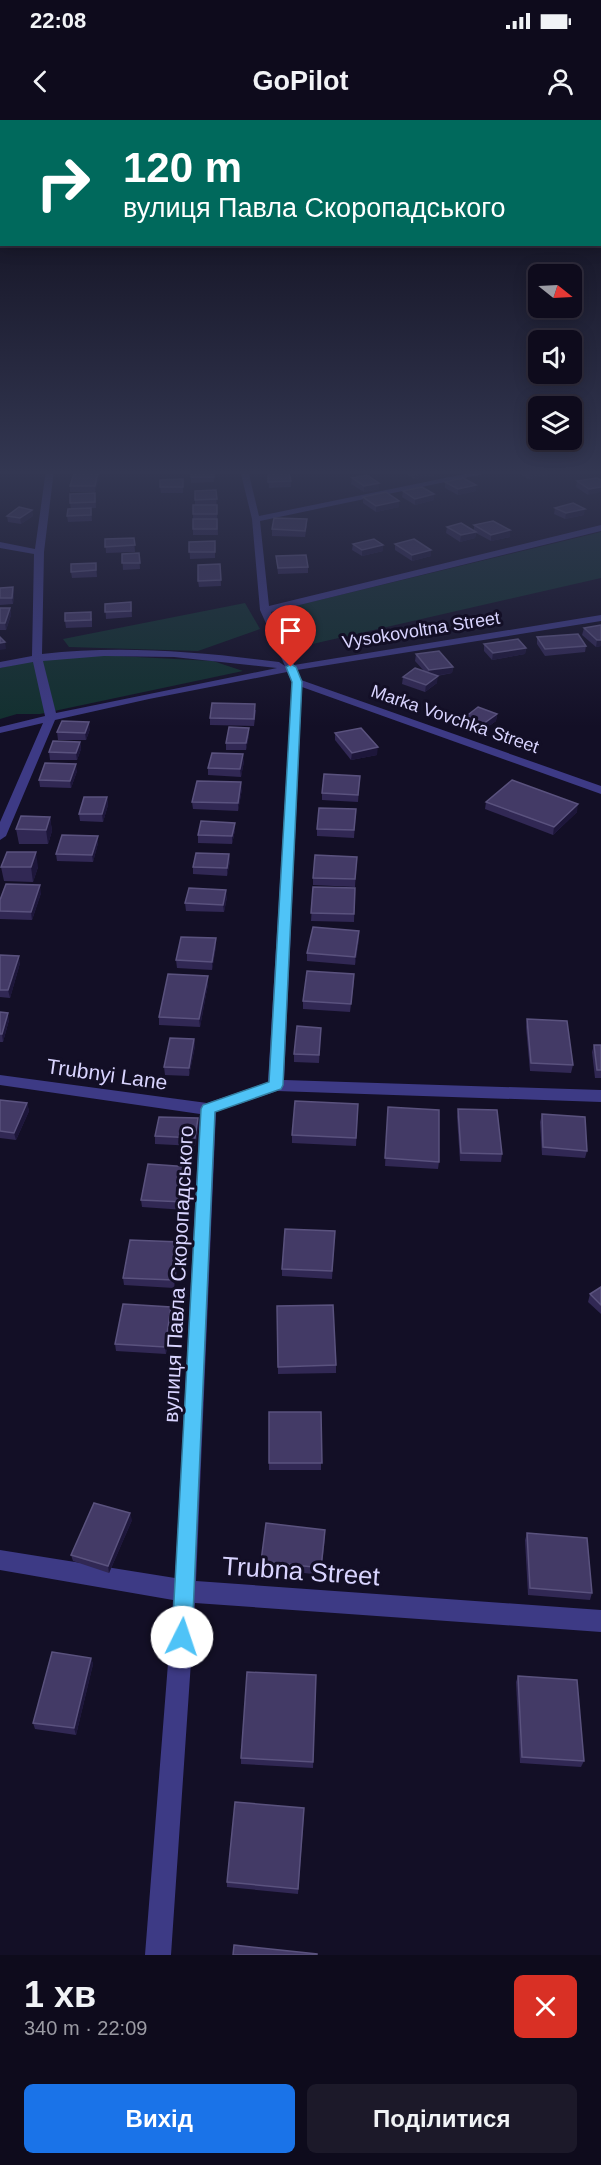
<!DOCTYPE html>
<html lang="uk">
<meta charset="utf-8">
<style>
:root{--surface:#0e0b1c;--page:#1c1929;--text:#f1f3f6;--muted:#9b9ba3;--line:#2e2b3b;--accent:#1a73e8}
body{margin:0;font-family:Arial,sans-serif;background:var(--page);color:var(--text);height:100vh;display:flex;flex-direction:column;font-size:22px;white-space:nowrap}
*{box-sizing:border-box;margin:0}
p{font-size:20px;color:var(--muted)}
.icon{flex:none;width:33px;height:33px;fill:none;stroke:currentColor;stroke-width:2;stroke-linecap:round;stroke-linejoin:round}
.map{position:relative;height:1835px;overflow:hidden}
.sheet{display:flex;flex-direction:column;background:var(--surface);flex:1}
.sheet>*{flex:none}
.banner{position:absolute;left:0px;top:0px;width:602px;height:126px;box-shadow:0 3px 15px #0003,0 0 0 2px var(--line);background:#00695c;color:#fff;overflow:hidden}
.needle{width:39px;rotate:108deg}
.buttons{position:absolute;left:528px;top:144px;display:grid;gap:12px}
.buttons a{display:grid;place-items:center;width:54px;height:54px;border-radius:9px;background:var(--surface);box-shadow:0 3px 15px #0003,0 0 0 2px var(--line);font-size:30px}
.pin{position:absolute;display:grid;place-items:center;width:51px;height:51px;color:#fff;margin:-62px -26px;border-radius:50% 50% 50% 0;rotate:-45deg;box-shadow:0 0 6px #0007}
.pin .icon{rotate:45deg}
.me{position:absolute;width:66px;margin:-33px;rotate:4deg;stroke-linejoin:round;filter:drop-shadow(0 0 4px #0008)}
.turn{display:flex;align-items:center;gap:21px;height:126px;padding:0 24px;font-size:27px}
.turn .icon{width:78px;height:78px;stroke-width:2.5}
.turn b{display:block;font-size:42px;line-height:51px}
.round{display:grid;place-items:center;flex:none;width:63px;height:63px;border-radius:9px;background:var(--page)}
.overview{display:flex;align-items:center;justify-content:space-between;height:102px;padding:0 24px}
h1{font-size:36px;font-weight:600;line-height:45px}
.action{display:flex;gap:12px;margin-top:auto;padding:12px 24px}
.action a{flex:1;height:69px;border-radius:9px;background:var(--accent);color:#fff;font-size:24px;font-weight:600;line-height:69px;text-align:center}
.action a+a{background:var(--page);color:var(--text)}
.status{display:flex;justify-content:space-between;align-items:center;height:42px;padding:0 30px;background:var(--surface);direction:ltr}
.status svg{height:16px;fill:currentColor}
header{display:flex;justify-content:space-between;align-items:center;height:78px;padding:0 24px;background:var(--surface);font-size:27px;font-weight:600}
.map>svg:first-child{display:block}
.green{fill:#12302f}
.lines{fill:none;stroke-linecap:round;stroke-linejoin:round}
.minor{fill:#3d3a85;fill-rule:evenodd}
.wall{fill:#312854}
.shaded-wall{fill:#1d163a}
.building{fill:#433a66;stroke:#5a527e;stroke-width:1.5}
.route{fill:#4fc3f7;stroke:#337fa1;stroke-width:1.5}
.labels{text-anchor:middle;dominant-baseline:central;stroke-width:6;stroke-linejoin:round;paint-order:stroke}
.far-street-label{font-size:18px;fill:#d9d4ff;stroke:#130f26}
.street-label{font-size:21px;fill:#d9d4ff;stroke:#130f26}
.near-street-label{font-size:26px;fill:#d9d4ff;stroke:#130f26}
</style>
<div class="status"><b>22:08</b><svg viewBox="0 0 49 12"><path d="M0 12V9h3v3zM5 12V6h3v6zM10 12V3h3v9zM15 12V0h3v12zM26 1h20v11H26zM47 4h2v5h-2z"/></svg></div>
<header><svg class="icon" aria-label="back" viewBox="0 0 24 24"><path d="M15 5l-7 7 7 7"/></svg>GoPilot<svg class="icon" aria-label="person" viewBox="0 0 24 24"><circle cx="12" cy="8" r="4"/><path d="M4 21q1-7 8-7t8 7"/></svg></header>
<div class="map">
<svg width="601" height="1835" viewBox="0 0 601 1835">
<rect width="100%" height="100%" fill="#130f26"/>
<g class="green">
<path d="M601,412V458L295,528L278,496L286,488Z"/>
<path d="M245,483L260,509L198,531L69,527L63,519Z"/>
<path d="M99,535L213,541L243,551L40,594H17L0,599V548L42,538Z"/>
</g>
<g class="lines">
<path class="minor" d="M46,350H54L44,432L42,534C122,525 200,532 279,542L285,546L260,490L252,399L240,350H248L259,396L484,350H502L260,401L269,486L601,405V411L271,492L294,545L601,495V501L297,550L301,560L601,666V674L302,567L284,960L601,970V982L277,971L216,992L196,1461L601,1490V1512L195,1483L171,1835H145L173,1480L0,1450V1430L175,1458L200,994L0,965V955L207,983L268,962L292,562L287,552L149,579L55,600L6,716L0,720V702L43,603L0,613V607L45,596L33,542L0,548V542L32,536L34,434L0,428V422L35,429ZM104,536L174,537L277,548L56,593L43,541Z"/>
</g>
<g class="wall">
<path d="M71,350H98V351L75,353L99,359L95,372H70V366L74,353H72Z"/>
<path d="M182,350H224L214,351V362L191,363V351L182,352Z"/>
<path d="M403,350H435V355L414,359L403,352Z"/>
<path d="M518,350H554V353L529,359L518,353Z"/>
<path d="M268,353L291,361V367L269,368Z"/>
<path d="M352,358L379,369L364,372L351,364Z"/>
<path d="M183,359V373H161L160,367Z"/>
<path d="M601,360L588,375L576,367L577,361Z"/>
<path d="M445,362L476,371L458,375L445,368Z"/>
<path d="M216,370L218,415H193V385H195V371Z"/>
<path d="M403,371L434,380L415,385L402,377Z"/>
<path d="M95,373L96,388L71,389L70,383Z"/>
<path d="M363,377L399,387L376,392L363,383Z"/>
<path d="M91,388L92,401L68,402L67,396Z"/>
<path d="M555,388L584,395L565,399L554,394Z"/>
<path d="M32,390L33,396L21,404L8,402L7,396Z"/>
<path d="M307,405L305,417L272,416V409Z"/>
<path d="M474,405L510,417L491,421L476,413L475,418L460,422L446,413L447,407L474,411Z"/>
<path d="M134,418L135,432L106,433L105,419Z"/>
<path d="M215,421V438L190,439L189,422Z"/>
<path d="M353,424L383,431L362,436L352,430Z"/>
<path d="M395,424L431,430V436L412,441L395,430Z"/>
<path d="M139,433L140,449L123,450L122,434Z"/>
<path d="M276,436L308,447V453L278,454Z"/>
<path d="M96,443L97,457L72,458L71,452Z"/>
<path d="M220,444L221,466L199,467L198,461Z"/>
<path d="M13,467L14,474L13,484L0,485V468Z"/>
<path d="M131,482L132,497L106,499L105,484Z"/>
<path d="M0,488H10L11,495L6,510H0Z"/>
<path d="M92,498V507L66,508L65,501Z"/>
<path d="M601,505V526L596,527L582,515L584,508Z"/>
<path d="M537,517L586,526L585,532L545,536L537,524Z"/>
<path d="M484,524L526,528L525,534L492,540L484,531Z"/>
<path d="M416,534L453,547L452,553L437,556V563L425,572L402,564L403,557L424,551L415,541Z"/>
<path d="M256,590L254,606L210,605V598Z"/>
<path d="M497,594L496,601L482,611L464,605V598Z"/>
<path d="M249,608V615L246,630H226V623Z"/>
<path d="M90,609L86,620H58L57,612Z"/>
<path d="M335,613L377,635L351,640L335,620Z"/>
<path d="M80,622L81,629L77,640H50L49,632Z"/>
<path d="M244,641L241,657L208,655V648Z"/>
<path d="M77,651L71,668L40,667L39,660Z"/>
<path d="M360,656L358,682L322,680V673Z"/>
<path d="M242,669L238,691L193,689L192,682Z"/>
<path d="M107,677L108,685L103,702L80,701L79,694Z"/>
<path d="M486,682L577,692L553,715L485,689Z"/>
<path d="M356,689L354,718L317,716V709Z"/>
<path d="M50,697L52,711L48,724H19L16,709Z"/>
<path d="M235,703V710L232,724L198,723V715Z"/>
<path d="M98,723L93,742L57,741L56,734Z"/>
<path d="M229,734L230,741L227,756L193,754V747Z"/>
<path d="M357,737L355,767L313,765V758Z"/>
<path d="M1,747H38L33,762L4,761Z"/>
<path d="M313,767L355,768L354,802L311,801Z"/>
<path d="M41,773L32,800L0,799V780Z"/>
<path d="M227,777L224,792L186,791L185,783Z"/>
<path d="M359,819L355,845L307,841V833Z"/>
<path d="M216,826L212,850L177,848L176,840Z"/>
<path d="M0,835L20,843L10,878L0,877Z"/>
<path d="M208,856V864L200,907L159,905V897Z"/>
<path d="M354,861L350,892L303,889V881Z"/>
<path d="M0,892L9,900L3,922H0Z"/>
<path d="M527,899L573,945L571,953L530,951L526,907Z"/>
<path d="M321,908L319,943L294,942V934Z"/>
<path d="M194,919L195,926L189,956L165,955L164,947Z"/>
<path d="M594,925H601V958H595L592,932Z"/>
<path d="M0,980L27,983L29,991L16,1020L0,1018Z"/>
<path d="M358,984L356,1026L292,1023V1015Z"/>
<path d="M388,987L439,1042L438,1049L385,1046Z"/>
<path d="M458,989L502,1034L501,1042L460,1041L457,997Z"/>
<path d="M542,994L587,1031L585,1038L542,1035L540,1002Z"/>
<path d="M198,998L199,1006L195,1026L155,1024V1016Z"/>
<path d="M191,1055L185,1090L142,1087L141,1080Z"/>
<path d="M335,1111L332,1159L282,1156V1149Z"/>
<path d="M181,1130L174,1168L124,1165L123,1158Z"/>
<path d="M601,1167V1194L588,1182L590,1174Z"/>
<path d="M171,1187L172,1195L166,1234L116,1231L115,1224Z"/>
<path d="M336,1245V1253L278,1254V1247Z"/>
<rect x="269" y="1292" width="52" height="58"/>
<path d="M132,1400L109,1453L73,1441L71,1435Z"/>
<path d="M527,1413L592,1473L590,1480L528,1475L525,1420Z"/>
<path d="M325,1417L321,1455L262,1448L261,1441Z"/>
<path d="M91,1538L93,1544L76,1615L35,1609L33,1603Z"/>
<path d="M316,1555L313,1648L241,1644V1638Z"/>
<path d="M518,1556L584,1641L581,1647L520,1643L516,1562Z"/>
<path d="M304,1694L298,1774L227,1767V1762Z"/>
</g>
<g class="shaded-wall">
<path d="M431,350H435V355L414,359L415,354Z"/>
<path d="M541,350H554V353L529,359L530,353Z"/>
<path d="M98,353L99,359L95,372V366Z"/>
<path d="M379,363V369L364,372V366Z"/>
<path d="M476,365V371L458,375V369Z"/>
<path d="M601,367V372L588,375L589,369Z"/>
<path d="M434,374V380L415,385V379Z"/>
<path d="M399,381V387L376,392V386Z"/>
<path d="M585,389L584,395L565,399L566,393Z"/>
<path d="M32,390L33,396L21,404L20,398Z"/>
<path d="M510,410V417L491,421V415Z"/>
<path d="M476,412L475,418L460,422L461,415Z"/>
<path d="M383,425V431L362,436V430Z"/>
<path d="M431,430V436L412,441V435Z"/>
<path d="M13,467L14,474L13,484L12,478Z"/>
<path d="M10,488L11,495L6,510L5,503Z"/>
<path d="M597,520H601V526L596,527Z"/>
<path d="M5,522L6,529L0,530V523Z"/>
<path d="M526,528L525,534L492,540L493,533Z"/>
<path d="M453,547L452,553L428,557L429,550Z"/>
<path d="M438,556L437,563L425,572L426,565Z"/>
<path d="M497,594L496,601L482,611L483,604Z"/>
<path d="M89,602L90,609L86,620L85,613Z"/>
<path d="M249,608V615L246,630V623Z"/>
<path d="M80,622L81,629L77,640L76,633Z"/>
<path d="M378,627L377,635L351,640L352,633Z"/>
<path d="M243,634L244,641L241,657L240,649Z"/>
<path d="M76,644L77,651L71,668L70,661Z"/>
<path d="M241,662L242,669L238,691V683Z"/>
<path d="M107,677L108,685L103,702L102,694Z"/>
<path d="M578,684L577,692L553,715L554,707Z"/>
<path d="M50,697L52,711L48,724L46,710Z"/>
<path d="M235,703V710L232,724V716Z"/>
<path d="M98,716V723L93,742L92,735Z"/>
<path d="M36,732L38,747L33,762L31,747Z"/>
<path d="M229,734L230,741L227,756V748Z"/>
<path d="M40,765L41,773L32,800L31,792Z"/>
<path d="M226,770L227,777L224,792L223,785Z"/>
<path d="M359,811V819L355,845V837Z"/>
<path d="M216,818V826L212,850V842Z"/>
<path d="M19,836L20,843L10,878L8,870Z"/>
<path d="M208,856V864L200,907L199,899Z"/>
<path d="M8,893L9,900L3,922L2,914Z"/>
<path d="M194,919L195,926L189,956V948Z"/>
<path d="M27,983L29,991L16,1020L14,1013Z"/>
<path d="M198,998L199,1006L195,1026V1018Z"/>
<path d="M190,1047L191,1055L185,1090L184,1082Z"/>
<path d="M180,1122L181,1130L174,1168V1160Z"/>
<path d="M171,1187L172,1195L166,1234L165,1227Z"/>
<path d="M130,1393L132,1400L109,1453L108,1446Z"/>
<path d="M91,1538L93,1544L76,1615L74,1608Z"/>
</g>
<g class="building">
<rect x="191" y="350" width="23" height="7"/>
<path d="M410,350H431L415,354Z"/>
<path d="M525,350H541L530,353Z"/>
<path d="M74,353H98L95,366H70Z"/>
<path d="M268,353H289L291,361L268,362Z"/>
<path d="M367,355L379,363L364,366L352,358Z"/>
<path d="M463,358L476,365L458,369L445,362Z"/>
<path d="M597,358L601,360V367L589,369L577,361Z"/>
<path d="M183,359V367H160V360Z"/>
<path d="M422,367L434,374L415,379L403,371Z"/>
<path d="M216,370L217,379L195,380V371Z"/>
<path d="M386,372L399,381L376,386L363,377Z"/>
<path d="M95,373V382L70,383V374Z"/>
<path d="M573,383L585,389L566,393L555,388Z"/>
<rect x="193" y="385" width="24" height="9"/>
<path d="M19,387L32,390L20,398L7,396Z"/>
<path d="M91,388V395L67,396L68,389Z"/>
<path d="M274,398L307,399L305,411L272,409Z"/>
<rect x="193" y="399" width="24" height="10"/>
<path d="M493,401L510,410L491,415L474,405Z"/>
<path d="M461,403L476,412L461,415L447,407Z"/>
<path d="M134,418L135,425L105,427V419Z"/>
<path d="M374,419L383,425L362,430L353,424Z"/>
<path d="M414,419L431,430L412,435L395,424Z"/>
<path d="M215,421V432H189V422Z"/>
<path d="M139,433L140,443H122V434Z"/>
<path d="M306,435L308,447L278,448L276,436Z"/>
<path d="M96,443V450L71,452V444Z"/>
<path d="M220,444L221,460L198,461V445Z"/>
<path d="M13,467L12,478H0V468Z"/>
<path d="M131,482V491L105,492V484Z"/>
<path d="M0,488H10L5,503H0Z"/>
<path d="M91,492V500L65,501V493Z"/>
<path d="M601,505V520H597L584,508Z"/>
<path d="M578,514L586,526L545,529L537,517Z"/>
<path d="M0,517L5,522L0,523Z"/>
<path d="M518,519L526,528L493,533L484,524Z"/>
<path d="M439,531L453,547L429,550L416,534Z"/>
<path d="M415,548L438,556L426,565L403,557Z"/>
<path d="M212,583L255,584L254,599L210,598Z"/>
<path d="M478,587L497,594L483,604L464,598Z"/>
<path d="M62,601L89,602L85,613L57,612Z"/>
<path d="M229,607L249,608L246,623H226Z"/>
<path d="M361,608L378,627L352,633L335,613Z"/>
<path d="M53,621L80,622L76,633L49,632Z"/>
<path d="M212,633L243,634L240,649L208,648Z"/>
<path d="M45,643L76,644L70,661L39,660Z"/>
<path d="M324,654L360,656L358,675L322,673Z"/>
<path d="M512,660L578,684L554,707L486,682Z"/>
<path d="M197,661L241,662L238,683L192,682Z"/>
<path d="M84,677H107L102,694H79Z"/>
<path d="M319,688L356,689L354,710L317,709Z"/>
<path d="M21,696L50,697L46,710L16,709Z"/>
<path d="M201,701L235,703L232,716L198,715Z"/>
<path d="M62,715L98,716L92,735L56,734Z"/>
<path d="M7,732H36L31,747H1Z"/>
<path d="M196,733L229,734L227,748L193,747Z"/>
<path d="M315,735L357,737L355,759L313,758Z"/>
<path d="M6,764L40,765L31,792L0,791V780Z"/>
<path d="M313,767L355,768L354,794L311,793Z"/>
<path d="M189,768L226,770L223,785L185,783Z"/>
<path d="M313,807L359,811L355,837L307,833Z"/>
<path d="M181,817L216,818L212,842L176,840Z"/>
<path d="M0,835L19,836L8,870H0Z"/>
<path d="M307,851L354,854L351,884L303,881Z"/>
<path d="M168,854L208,856L199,899L159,897Z"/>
<path d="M0,892L8,893L2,914H0Z"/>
<path d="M527,899L567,901L573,945L531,943Z"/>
<path d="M297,906L321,908L319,935L294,934Z"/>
<path d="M170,918L194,919L189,948L164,947Z"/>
<path d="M594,925H601V950H597Z"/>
<path d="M0,980L27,983L14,1013L0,1011Z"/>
<path d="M295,981L358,984L356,1018L292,1015Z"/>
<path d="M388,987L439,990V1042L385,1038Z"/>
<path d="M458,989L497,990L502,1034L461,1033Z"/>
<path d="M542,994L585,997L587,1031L543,1027Z"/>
<path d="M159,997L198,998L195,1018L155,1016Z"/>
<path d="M148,1044L190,1047L184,1082L141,1080Z"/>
<path d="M285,1109L335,1111L332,1151L282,1149Z"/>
<path d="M130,1120L180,1122L174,1160L123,1158Z"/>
<path d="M601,1167V1185L590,1174Z"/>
<path d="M123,1184L171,1187L165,1227L115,1224Z"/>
<path d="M333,1185L336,1245L278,1247L277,1186Z"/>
<path d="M269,1292H321L322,1343H269Z"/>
<path d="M94,1383L130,1393L108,1446L71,1435Z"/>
<path d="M266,1403L325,1410L321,1448L261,1441Z"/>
<path d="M527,1413L587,1418L592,1473L530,1468Z"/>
<path d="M52,1532L91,1538L74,1608L33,1603Z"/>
<path d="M247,1552L316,1555L313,1642L241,1638Z"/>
<path d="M518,1556L577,1560L584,1641L522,1637Z"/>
<path d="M235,1682L304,1688L298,1769L227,1762Z"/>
<path d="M234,1825L317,1834V1835H233Z"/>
</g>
<linearGradient id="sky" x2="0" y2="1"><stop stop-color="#0a0815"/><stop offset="0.58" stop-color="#333752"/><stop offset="1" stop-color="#333752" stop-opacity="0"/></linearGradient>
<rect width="601" height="607" fill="url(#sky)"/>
<path class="route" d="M291,544L296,547L302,562L283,965L281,969L215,992L192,1517L189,1524L182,1527L175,1524L172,1517L201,989L203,985L269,962L292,562L286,547Z"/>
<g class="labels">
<g class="far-street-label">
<text transform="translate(421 510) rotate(-9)">Vysokovoltna Street</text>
<text transform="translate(455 599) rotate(19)">Marka Vovchka Street</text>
</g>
<g class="street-label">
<text transform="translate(107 954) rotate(8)">Trubnyi Lane</text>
<text transform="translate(178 1154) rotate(-87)">вулиця Павла Скоропадського</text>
</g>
<g class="near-street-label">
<text transform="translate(301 1451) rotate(4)">Trubna Street</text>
</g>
</g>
</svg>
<div class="buttons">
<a><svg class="needle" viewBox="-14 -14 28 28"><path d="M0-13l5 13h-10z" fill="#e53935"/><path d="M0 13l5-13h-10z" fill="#9b9ba3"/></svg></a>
<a><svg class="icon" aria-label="sound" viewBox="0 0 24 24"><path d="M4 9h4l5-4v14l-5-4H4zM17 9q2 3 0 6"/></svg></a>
<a><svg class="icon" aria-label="layers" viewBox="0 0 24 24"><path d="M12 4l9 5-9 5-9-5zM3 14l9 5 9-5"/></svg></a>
</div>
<div class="pin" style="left:291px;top:547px;background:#d93025"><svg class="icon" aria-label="arrive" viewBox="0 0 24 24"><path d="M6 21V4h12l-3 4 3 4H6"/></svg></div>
<svg class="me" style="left:182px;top:1517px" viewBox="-20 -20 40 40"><circle r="19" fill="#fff"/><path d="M0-13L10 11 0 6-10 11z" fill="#4fc3f7"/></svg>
<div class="banner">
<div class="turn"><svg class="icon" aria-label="right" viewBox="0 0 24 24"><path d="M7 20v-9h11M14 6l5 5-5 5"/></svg><div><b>120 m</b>вулиця Павла Скоропадського</div></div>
</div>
</div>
<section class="sheet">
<div class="overview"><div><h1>1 хв</h1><p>340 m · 22:09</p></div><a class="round" style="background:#d93025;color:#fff"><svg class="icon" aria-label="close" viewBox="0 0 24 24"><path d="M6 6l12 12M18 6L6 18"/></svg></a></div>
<div class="action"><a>Вихід</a><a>Поділитися</a></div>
</section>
